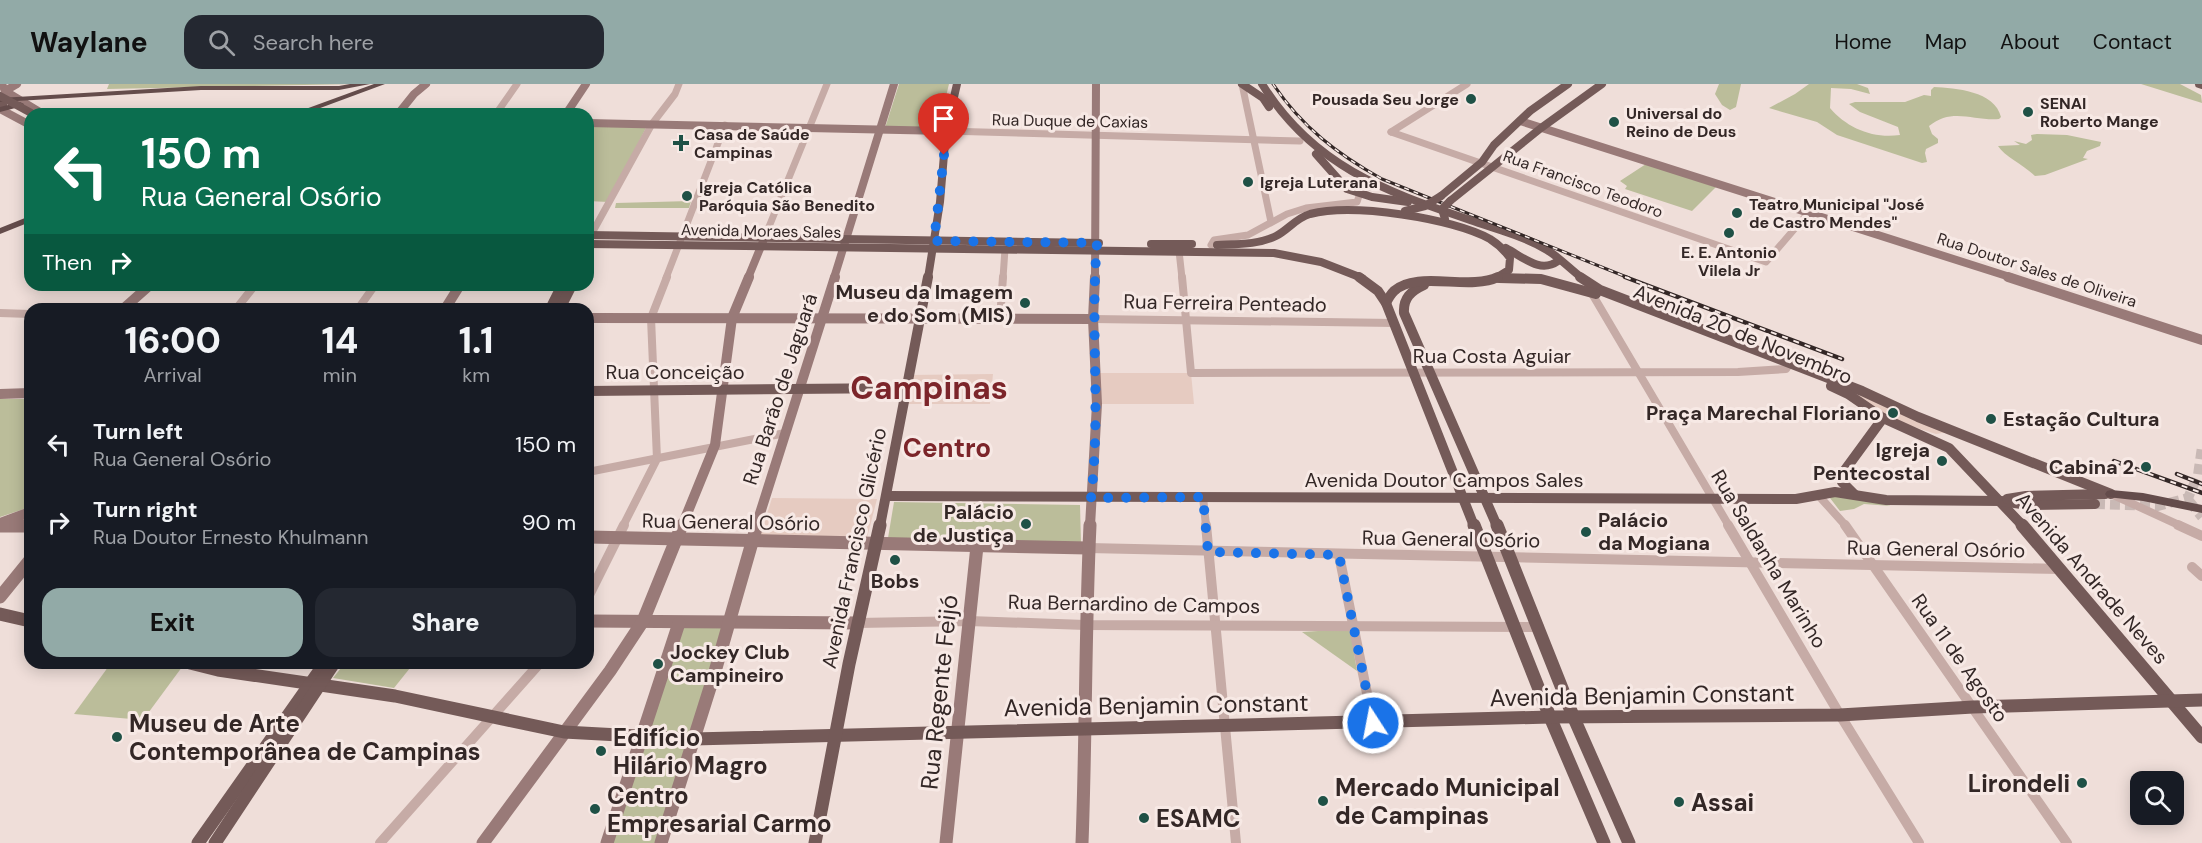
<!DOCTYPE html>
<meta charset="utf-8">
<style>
:root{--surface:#171b24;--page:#242831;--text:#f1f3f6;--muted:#9ea1a6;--accent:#92aaa7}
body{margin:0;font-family:"DM Sans",sans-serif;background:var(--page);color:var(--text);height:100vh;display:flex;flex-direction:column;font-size:22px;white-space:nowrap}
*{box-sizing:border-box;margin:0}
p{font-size:20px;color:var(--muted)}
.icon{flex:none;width:33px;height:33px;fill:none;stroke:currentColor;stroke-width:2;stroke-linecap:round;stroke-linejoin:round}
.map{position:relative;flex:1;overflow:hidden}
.details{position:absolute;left:24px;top:219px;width:570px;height:366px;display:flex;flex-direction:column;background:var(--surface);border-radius:18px;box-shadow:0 3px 15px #0003}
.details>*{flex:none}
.banner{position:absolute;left:24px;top:24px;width:570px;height:183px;border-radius:18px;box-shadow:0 3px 15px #0003;background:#0b6e4f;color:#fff;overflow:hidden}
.fabs{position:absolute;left:2130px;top:687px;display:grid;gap:12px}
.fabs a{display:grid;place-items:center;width:54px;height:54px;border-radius:12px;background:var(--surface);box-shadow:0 3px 15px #0003;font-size:30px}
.pin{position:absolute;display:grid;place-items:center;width:51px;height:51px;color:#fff;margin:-62px -26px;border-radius:50% 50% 50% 0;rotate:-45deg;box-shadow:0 0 6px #0007}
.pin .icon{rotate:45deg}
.me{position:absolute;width:66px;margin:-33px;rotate:349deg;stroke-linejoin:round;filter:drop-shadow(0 0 4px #0008)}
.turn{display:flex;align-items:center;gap:21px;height:126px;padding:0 18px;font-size:27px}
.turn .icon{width:78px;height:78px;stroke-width:2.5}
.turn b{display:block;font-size:42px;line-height:51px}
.then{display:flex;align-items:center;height:57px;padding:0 18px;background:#0003;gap:12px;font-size:22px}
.eta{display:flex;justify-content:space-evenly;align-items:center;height:102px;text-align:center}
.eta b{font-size:36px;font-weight:800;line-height:42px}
.button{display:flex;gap:12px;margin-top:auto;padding:12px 18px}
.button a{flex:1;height:69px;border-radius:18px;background:var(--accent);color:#111;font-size:24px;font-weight:800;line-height:69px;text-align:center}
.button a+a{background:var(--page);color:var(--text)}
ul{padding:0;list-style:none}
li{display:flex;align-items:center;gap:18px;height:78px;padding:0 18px}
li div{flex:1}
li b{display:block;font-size:22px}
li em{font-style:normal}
header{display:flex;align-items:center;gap:36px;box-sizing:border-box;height:84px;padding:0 30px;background:var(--accent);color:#111}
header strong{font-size:28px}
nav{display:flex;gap:33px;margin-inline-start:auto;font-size:21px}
.search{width:420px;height:54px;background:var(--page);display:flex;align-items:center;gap:15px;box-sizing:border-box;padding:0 21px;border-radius:18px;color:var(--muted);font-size:22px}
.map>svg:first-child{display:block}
.green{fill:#bbbd9a}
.plaza{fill:#e6cbc1}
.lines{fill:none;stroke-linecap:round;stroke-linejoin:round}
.primary-tunnel{stroke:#c9b9b5;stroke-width:10;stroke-dasharray:10 5;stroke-linecap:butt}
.tertiary-far2{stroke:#c6aba6;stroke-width:7}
.tertiary-far1{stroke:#c6aba6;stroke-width:8}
.tertiary{stroke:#c6aba6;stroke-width:10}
.secondary-far2{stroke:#997a78;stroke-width:8}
.secondary-far1{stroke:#997a78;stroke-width:10}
.secondary{stroke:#997a78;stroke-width:13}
.primary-far2{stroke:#745a58;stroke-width:8}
.primary-far1{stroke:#745a58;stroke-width:10}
.primary{stroke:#745a58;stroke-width:13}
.trunk{fill:#644c4b;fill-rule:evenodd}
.rail-far1-casing{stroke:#332726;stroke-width:3}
.rail-casing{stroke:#332726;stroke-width:4.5}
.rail-far1{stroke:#f7e9e5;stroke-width:1.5;stroke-dasharray:5;stroke-linecap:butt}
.rail{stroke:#f7e9e5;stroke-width:2;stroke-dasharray:6;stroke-linecap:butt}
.primary-bridge{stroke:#745a58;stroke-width:8}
.route{stroke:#1a73e8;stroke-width:10;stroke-dasharray:0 18}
.poi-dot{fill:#1f5146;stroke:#f7e9e5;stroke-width:2}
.labels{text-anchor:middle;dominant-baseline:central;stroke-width:6;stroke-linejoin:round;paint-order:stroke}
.far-poi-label{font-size:16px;font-weight:bold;fill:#332726;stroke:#f7e9e5;text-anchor:start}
.far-street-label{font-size:16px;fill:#332726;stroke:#f7e9e5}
.poi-label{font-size:20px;font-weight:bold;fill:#332726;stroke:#f7e9e5;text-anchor:end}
.street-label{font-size:20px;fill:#332726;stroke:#f7e9e5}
.near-street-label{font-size:24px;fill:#332726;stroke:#f7e9e5}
.near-poi-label{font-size:24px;font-weight:bold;fill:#332726;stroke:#f7e9e5;text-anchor:start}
.district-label{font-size:26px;font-weight:bold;fill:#7c252a;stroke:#f7e9e5}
.town-label{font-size:32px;font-weight:bold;fill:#7c252a;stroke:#f7e9e5}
</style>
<header>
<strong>Waylane</strong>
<div class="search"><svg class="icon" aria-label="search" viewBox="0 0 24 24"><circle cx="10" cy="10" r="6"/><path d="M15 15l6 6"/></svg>Search here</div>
<nav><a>Home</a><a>Map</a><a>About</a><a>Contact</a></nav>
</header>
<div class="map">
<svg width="2202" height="759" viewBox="0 0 2202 759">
<rect width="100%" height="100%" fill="#efded9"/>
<g class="green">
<path d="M109,0H354L107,5Z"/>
<path d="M899,0H949L938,45L885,44Z"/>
<path d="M1719,0H1741L1736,23L1730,26L1722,21L1715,10Z"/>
<path d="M1809,0H1857L1868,4L1870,10L1851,5L1831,4L1830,24C1847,44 1873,55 1900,51L1898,43L1860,28L1849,20L1855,18H1905L1924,11L1931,12V6L1934,3C1955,4 1995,7 2001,33L1999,35C1973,37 1952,23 1929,42L1932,50L1938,55V59L1926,65L1925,69L1927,78L1922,79L1837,51L1817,38L1769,24L1795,10Z"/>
<path d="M2141,0H2180L2201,11L2202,19Z"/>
<path d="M588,40L647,42L608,118L588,117Z"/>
<path d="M2037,50L2067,51L2101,58L2100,62L2087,67L2083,74L2088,75L2045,91L2035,92C2024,81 2004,72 1998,62L2020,61L2014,57L2026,60L2032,56L2031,51Z"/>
<path d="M1646,80L1716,103L1692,127L1625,105L1627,102L1620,97Z"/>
<path d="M691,117L689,124H615L616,119Z"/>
<path d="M0,315H30V423L0,433Z"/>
<path d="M1839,409L1891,422L1864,420L1854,425L1840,427L1830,414Z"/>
<path d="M894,418L1080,421L1081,459L888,454Z"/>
<path d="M679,539L731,540L661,759H609Z"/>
<path d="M1350,545L1357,587L1302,548Z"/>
<path d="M111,579H185L143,636L74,630Z"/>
<path d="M345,579H414L394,604L333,594Z"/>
</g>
<g class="plaza">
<path d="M1095,289H1191L1194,320H1097Z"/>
<path d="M993,290L990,320H904L909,291Z"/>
<path d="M1856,310H1858L1948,348L1936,350L1889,335Z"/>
<path d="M772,414L877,415L867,454L760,452Z"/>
</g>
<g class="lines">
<g class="primary-tunnel">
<path d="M2189,417L2202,433"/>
<path d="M2095,420L2158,422L2188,414L2198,391L2202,363"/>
</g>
<g class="tertiary-far2">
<path d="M1242,0L1271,138"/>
<path d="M496,30L517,0"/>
<path d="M946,47L1300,57"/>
<path d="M1391,48L1766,178L1809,128"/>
<path d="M1391,48L1467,0"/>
<path d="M591,151L652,40L675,10L679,0"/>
<path d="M764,155L827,0"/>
<path d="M1211,161L1214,156L1248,151L1287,130L1306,124L1357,118L1361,106L1378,101"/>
<path d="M1179,167L1182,194"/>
<path d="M666,194L725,41"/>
<path d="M1003,194L1005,165"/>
</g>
<g class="tertiary-far1">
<path d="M1182,193L1191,289L1738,288L1786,285L1790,279"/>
<path d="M1591,208L1729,442"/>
<path d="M236,225L255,201"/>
<path d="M358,225L375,201"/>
<path d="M0,229L30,230"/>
<path d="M1000,235L1003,193"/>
<path d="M1093,235L1394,239"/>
<path d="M588,388L785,349"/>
<path d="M2111,410L2181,442"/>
<path d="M1819,412L1846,442"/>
<path d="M1203,413L1206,442"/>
<path d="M623,442L657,375L651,234L667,193"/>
</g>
<g class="tertiary">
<path d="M1206,441L1236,759"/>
<path d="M1728,441L1840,631L1919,759"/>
<path d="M1845,441L2067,759"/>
<path d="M2178,441L2202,452"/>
<path d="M1088,464L2061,485"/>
<path d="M1339,471L1373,639"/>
<path d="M2192,483L2202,492"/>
<path d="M588,513L624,441"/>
<path d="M858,539L969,537L1085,541L1539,543"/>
<path d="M380,759L540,579"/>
</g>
<g class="secondary-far2">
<path d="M2,0L5,7L43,30"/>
<path d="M5,7L17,0"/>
<path d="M0,25L30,41"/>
<path d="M299,29L314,30"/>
<path d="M398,30L414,10L426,0"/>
<path d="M566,30L586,0"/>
<path d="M1520,37L2013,194"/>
<path d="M588,39L946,47"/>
<path d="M748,194L764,155"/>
<path d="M834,194L894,0"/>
<path d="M1095,194L1096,0"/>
</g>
<g class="secondary-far1">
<path d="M2008,193L2202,256"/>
<path d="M123,225L150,201"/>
<path d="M445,225L460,201"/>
<path d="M588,234L1093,235"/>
<path d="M0,310L30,309"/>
<path d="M0,439L30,428"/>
<path d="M0,442H30"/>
<path d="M682,442L715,361L732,234L749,193"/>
<path d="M756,442L835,193"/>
<path d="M1090,442L1097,320L1093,235L1095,193"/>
</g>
<g class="secondary">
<path d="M0,442H30"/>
<path d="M588,453L1088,464"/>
<path d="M0,513L30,476"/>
<path d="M588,537L858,539"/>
<path d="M483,759L610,587L643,537L682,441"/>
<path d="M607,759L679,539"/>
<path d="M661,759L714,591L757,441"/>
<path d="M946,759L977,462"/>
<path d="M1082,759C1086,653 1085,547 1090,441"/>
</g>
<g class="primary-far2">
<path d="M1242,0L1263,14L1269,23"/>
<path d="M1262,0C1312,81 1384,107 1470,136C1495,145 1524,152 1547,166C1560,174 1570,185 1582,194"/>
<path d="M2199,0L2202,1"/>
<path d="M0,19L3,21"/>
<path d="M1316,70L1347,105L1372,113L1408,118"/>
<path d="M1441,112L1482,78L1494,61L1530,27L1568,0"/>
<path d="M1450,117L1541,44L1602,0"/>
<path d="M588,151L1099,159"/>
<path d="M588,160L1274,169L1321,178L1362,194"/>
<path d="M1151,160H1192"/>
<path d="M1217,161C1236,160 1258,161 1276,152C1288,146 1296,134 1310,130C1353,119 1452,134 1490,155C1498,160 1505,167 1510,174L1509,186L1496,194"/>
<path d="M1506,164C1523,173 1540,190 1558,177"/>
<path d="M928,194L940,118L946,47L957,0"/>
<path d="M1499,194H1514"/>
</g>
<g class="primary-far1">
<path d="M1359,193L1378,207L1386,219L1474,442"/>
<path d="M1580,193L1600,206L1862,307L1918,333L2111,410"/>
<path d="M1499,194L1541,195L1596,210"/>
<path d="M1424,201C1411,207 1403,214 1404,229L1497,442"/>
<path d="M1386,219C1388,215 1391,210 1394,207C1417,186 1469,207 1498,193"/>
<path d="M550,225L562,201"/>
<path d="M560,225L572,201"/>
<path d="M1831,302L1848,310L1883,334L1949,364L2023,442"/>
<path d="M588,307L906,304"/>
<path d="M1855,411L1842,398V390L1883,334"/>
<path d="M887,412L1796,415L1835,408L1886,416L2001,417L2028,421L2095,420"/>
<path d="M2007,415L2026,412L2105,410"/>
<path d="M880,442L928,193"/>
</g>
<g class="primary">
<path d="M1474,441L1550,633L1604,759"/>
<path d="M1497,441L1573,632L1629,759"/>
<path d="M2022,441L2202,653"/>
<path d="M0,530L30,537"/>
<path d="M190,579L218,586L395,612L564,648L693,655L1550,633L1840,631L1973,623L2202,616"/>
<path d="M198,759L325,579"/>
<path d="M215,759L334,579"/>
<path d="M815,759L849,580L880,441"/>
</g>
<g class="trunk">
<path d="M350,0H370L339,6H201L0,18V14L201,2H339Z"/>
<path d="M374,0H385L304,30H292Z"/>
<path d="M20,18L24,20L23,22L0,28V23Z"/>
<path d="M30,132V138L0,150V144Z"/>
<path d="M2111,406L2143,409L2202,421V429L2143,417L2107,413L2105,410L2107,407Z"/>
</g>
<g class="rail-far1-casing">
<path id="rail-far1" d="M1273,0C1302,43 1337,70 1382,95L1629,194"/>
</g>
<g class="rail-casing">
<g id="rail">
<path d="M1625,193L1842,275"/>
<path d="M2114,377L2202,409"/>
<path d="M2177,390L2202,400"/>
</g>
</g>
<use href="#rail-far1" class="rail-far1"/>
<use href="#rail" class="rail"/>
<g class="primary-bridge">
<path d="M0,12L33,30"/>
<path d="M1405,127L1425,122L1441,112"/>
<path d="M1445,135L1442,125L1450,117"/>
</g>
</g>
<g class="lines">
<path class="route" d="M944,71L934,157L1097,159C1090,244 1101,329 1091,414L1203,413L1208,468L1339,471L1373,639"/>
</g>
<g class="poi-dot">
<circle cx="1471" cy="15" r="6"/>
<circle cx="2028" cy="28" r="6"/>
<circle cx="1614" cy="38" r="6"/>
<path d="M678 50h6v6h6v6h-6v6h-6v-6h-6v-6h6z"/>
<circle cx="1248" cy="98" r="6"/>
<circle cx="687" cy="112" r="6"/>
<circle cx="1737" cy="129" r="6"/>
<circle cx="1729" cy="149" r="6"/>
<circle cx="1025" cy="219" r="6"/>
<circle cx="1893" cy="329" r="6"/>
<circle cx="1991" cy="335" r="6"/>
<circle cx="1942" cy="377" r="6"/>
<circle cx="2146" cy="383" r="6"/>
<circle cx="1026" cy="440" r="6"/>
<circle cx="1586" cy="448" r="6"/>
<circle cx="895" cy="476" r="6"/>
<circle cx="658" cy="580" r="6"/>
<circle cx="117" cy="653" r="6"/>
<circle cx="601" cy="667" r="6"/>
<circle cx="2082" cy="699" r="6"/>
<circle cx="1323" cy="717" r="6"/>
<circle cx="1679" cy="718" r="6"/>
<circle cx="595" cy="725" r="6"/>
<circle cx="1144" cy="734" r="6"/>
</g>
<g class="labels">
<g class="far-poi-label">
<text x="1459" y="15" text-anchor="end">Pousada Seu Jorge</text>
<text x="2040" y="19">SENAI<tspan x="2040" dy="18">Roberto Mange</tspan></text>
<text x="1626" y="29">Universal do<tspan x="1626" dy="18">Reino de Deus</tspan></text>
<text x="694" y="50">Casa de Saúde<tspan x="694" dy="18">Campinas</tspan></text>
<text x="1260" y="98">Igreja Luterana</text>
<text x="699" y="103">Igreja Católica<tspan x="699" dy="18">Paróquia São Benedito</tspan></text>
<text x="1749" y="120">Teatro Municipal "José<tspan x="1749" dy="18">de Castro Mendes"</tspan></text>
<text x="1729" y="168" text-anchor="middle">E. E. Antonio<tspan x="1729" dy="18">Vilela Jr</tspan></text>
</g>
<g class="far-street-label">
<text transform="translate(1070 37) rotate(1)">Rua Duque de Caxias</text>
<text transform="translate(1583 100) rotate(20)">Rua Francisco Teodoro</text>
<text transform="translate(761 147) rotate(1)">Avenida Moraes Sales</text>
<text transform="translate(2037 186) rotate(18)">Rua Doutor Sales de Oliveira</text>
</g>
<g class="poi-label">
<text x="1013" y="208">Museu da Imagem<tspan x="1013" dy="23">e do Som (MIS)</tspan></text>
<text x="1881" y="329">Praça Marechal Floriano</text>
<text x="2003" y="335" text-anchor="start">Estação Cultura</text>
<text x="1930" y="366">Igreja<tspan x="1930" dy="23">Pentecostal</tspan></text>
<text x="2134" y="383">Cabina 2</text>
<text x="1014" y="428">Palácio<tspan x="1014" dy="23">de Justiça</tspan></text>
<text x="1598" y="436" text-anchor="start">Palácio<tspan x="1598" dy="23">da Mogiana</tspan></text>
<text x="895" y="497" text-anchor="middle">Bobs</text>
<text x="670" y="568" text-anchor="start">Jockey Club<tspan x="670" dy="23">Campineiro</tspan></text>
</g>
<g class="street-label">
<text transform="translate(1225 219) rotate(1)">Rua Ferreira Penteado</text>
<text transform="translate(1743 250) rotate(22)">Avenida 20 de Novembro</text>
<text x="1492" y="272">Rua Costa Aguiar</text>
<text x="675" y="288">Rua Conceição</text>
<text transform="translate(780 305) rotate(-72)">Rua Barão de Jaguará</text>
<text x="1444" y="396">Avenida Doutor Campos Sales</text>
<text transform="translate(731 438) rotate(1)">Rua General Osório</text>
<text transform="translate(1451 455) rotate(1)">Rua General Osório</text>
<text transform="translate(854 464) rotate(-78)">Avenida Francisco Glicério</text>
<text transform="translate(1936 465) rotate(1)">Rua General Osório</text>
<text transform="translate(1769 475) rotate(59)">Rua Saldanha Marinho</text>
<text transform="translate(2092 494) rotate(49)">Avenida Andrade Neves</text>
<text transform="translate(1134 520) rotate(1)">Rua Bernardino de Campos</text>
<text transform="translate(1960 574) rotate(55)">Rua 11 de Agosto</text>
</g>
<g class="near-street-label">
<text transform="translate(939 608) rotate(-84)">Rua Regente Feijó</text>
<text transform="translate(1642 611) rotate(-1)">Avenida Benjamin Constant</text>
<text transform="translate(1156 621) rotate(-1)">Avenida Benjamin Constant</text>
</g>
<g class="near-poi-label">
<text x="129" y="639">Museu de Arte<tspan x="129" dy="28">Contemporânea de Campinas</tspan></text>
<text x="613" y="653">Edifício<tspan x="613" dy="28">Hilário Magro</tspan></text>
<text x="2070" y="699" text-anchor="end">Lirondeli</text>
<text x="1335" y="703">Mercado Municipal<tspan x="1335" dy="28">de Campinas</tspan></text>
<text x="607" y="711">Centro<tspan x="607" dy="28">Empresarial Carmo</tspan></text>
<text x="1691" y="718">Assai</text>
<text x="1156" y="734">ESAMC</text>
</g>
<g class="district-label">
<text x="947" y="364">Centro</text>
</g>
<g class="town-label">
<text x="929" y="304">Campinas</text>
</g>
</g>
</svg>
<div class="fabs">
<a><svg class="icon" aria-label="search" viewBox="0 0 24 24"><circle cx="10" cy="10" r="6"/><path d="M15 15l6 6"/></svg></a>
</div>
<div class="pin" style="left:944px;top:71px;background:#d93025"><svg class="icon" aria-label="arrive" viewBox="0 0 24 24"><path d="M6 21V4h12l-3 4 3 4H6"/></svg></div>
<svg class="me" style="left:1373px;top:639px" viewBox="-20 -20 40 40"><circle r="17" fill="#1a73e8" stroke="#fff" stroke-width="3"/><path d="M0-11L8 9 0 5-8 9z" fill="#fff"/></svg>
<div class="banner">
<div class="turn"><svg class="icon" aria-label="left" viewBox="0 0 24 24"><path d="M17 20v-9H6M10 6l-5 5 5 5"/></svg><div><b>150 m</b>Rua General Osório</div></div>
<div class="then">Then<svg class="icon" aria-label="right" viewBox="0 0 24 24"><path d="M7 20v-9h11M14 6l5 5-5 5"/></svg></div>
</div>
<section class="details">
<div class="eta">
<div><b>16:00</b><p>Arrival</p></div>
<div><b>14</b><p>min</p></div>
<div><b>1.1</b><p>km</p></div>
</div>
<ul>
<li><svg class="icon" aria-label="left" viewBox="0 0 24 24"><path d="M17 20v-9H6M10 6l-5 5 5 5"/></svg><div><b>Turn left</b><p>Rua General Osório</p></div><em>150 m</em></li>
<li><svg class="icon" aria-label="right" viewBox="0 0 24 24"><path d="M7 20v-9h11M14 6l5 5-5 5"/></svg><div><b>Turn right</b><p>Rua Doutor Ernesto Khulmann</p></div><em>90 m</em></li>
</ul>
<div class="button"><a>Exit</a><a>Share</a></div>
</section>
</div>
